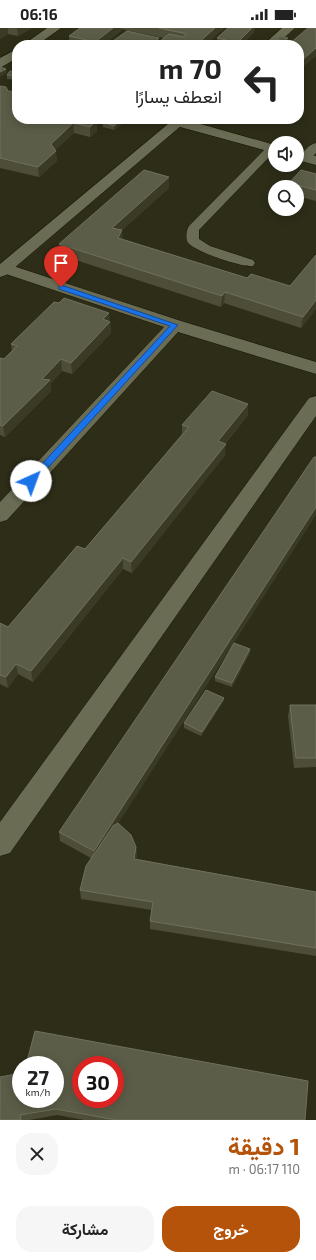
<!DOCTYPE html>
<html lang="ar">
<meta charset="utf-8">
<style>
:root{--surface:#fff;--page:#f6f6f6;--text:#222;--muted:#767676;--accent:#b45309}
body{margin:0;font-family:"Exo 2",Vazirmatn,sans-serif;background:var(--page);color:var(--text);direction:rtl;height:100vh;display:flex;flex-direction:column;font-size:15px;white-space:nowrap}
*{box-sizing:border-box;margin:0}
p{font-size:13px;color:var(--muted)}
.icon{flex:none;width:22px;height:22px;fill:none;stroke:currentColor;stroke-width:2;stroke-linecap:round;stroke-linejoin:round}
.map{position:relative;height:1092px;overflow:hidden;direction:ltr}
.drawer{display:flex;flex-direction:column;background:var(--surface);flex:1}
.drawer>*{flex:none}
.top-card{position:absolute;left:12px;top:12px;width:292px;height:84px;border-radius:16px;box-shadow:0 2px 10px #0003;direction:rtl;background:#fff;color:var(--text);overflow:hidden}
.fabs{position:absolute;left:268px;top:108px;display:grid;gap:8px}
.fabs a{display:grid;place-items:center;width:36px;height:36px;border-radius:50%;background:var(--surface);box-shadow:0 2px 10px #0003;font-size:20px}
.speed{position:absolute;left:12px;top:1028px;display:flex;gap:8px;font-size:20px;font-weight:700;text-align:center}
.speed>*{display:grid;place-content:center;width:52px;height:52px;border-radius:50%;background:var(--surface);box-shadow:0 2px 10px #0003;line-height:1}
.speed small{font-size:10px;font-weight:400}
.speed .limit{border:6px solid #d22;background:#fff;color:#111}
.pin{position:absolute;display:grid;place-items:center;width:34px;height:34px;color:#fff;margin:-41px -17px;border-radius:50% 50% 50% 0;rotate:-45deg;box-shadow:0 0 4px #0007}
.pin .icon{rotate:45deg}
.me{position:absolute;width:44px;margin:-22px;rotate:43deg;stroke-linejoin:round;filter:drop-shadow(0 0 3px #0008)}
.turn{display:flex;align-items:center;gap:14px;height:84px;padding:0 16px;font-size:18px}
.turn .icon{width:52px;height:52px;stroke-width:2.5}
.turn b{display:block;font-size:28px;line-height:34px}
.round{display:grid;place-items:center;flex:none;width:42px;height:42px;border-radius:16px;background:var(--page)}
.overview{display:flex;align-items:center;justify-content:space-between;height:68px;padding:0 16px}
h1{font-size:24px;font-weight:700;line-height:30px;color:var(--accent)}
.primary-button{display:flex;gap:8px;margin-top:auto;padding:8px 16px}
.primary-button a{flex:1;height:46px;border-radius:16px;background:var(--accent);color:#fff;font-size:16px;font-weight:700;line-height:46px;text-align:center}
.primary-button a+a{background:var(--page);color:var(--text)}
.status{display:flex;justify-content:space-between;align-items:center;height:28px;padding:0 20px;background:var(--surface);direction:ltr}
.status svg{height:11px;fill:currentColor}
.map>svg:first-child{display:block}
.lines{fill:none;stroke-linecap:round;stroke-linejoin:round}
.lane-casing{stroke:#161502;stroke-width:1}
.street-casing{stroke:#161502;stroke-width:1}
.secondary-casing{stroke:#161502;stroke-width:1}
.lane{fill:#6b6c54;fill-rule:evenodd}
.street{fill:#6b6c54;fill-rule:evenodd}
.secondary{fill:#6b6c54;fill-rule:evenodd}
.wall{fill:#4e4e38}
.shaded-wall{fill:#3b3a25}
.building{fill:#5c5d48;stroke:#70705d;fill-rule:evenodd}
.route{fill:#1a73e8;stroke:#114b97}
</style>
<div class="status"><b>06:16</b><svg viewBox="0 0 49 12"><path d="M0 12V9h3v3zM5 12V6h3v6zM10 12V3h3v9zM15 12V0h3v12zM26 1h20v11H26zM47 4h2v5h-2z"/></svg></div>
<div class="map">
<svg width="316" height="1092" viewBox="0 0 316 1092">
<rect width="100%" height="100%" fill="#2e2d18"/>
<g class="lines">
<g class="lane-casing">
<g id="lane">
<path d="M316,115V125L309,132H301L299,130C303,124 309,116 316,115Z"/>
<path d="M272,117H275V123L199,202V211L210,218L253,232L255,235L253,238C244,240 191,223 187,213C186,210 186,202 189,198L268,118Z"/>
</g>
</g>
<g class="street-casing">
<g id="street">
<path d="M173,91H183L275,117V125L173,97L171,94Z"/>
<path d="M297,123L316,128V137L297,132Z"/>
<path d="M4,235L181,293L316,334V346L178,304L7,492L0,494V474L164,299L0,244V236Z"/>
</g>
</g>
<g class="secondary-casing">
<g id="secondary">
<path d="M47,0H61L37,17H23Z"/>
<path d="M282,0H295L276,17H263Z"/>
<path d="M17,21V30L0,40V30Z"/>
<path d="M174,91H189L6,247L0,249V236Z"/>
<path d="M316,368V388L10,825L0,828V794L309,370Z"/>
</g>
</g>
<use href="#lane" class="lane"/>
<use href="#street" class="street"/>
<use href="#secondary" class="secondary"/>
</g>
<g class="wall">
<path d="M0,0H32L18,8L8,6L0,11Z"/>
<path d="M80,0H224L206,17H107L159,14L164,10L121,1V3L103,17H69V8Z"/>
<path d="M228,0H255L254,4L242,17H217V10Z"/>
<path d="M276,11L288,14L284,17H282L275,15Z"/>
<path d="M17,44V52L7,51V47Z"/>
<path d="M0,58L17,91L96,93L97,103L90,109L74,105L55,122L57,133L39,149L0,140Z"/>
<path d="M242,91H264L256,96L242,92Z"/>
<path d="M102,94L122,96L114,102L103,99Z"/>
<path d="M316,146V173L297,168V159H289V155Z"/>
<path d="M169,149V160L122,202V211L247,250L290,258L316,227V281L301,300L224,275L221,279L60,227L59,216Z"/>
<path d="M110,293L111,305L72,346L62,343L51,355V363L5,409L0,407V330L4,331L12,324L11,316Z"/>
<path d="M248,376V387L225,416V427L132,545L123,541L33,654L18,646L8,660L0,656V595L8,599L85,521L182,406V397Z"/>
<path d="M250,625L232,659L215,653V649Z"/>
<path d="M224,670L223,674L201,708L184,700V695Z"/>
<path d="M290,677H316V739L294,740L288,688Z"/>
<path d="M118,796L136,819L137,828L136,831L316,864V928L150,901V893L152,882L81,871L80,862L91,830L60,813L59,804Z"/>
<path d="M0,1049L305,1092H84L57,1087L29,1092H0Z"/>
</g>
<g class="shaded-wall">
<path d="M1,0H8V6L0,11V1Z"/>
<path d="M17,0H32L18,8Z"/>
<path d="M113,0H121V3L103,17H95V14Z"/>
<path d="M215,0H224L206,17H196Z"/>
<path d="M252,0H255L254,4L242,17H235Z"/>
<path d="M159,10V17H150Z"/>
<path d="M288,10V14L283,17L284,13Z"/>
<path d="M316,20V28L299,43V35Z"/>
<path d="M6,41L7,45L0,49V44Z"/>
<path d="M257,91H264L256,96Z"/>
<path d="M122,92V96L114,102V98Z"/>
<path d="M96,93L97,103L90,109V99Z"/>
<path d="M73,96L74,105L52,125L51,116Z"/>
<path d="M56,123L57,133L39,149L38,139Z"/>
<path d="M169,149V160L122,202L123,213L118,220L112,200Z"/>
<path d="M225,264L224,275L221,279L222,268Z"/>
<path d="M316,272V281L301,300L303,289Z"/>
<path d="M109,285L111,305L72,346L71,335L103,291Z"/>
<path d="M61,331L62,343L51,355V363L5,409L3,398L42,351Z"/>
<path d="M248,376V387L218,424V413Z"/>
<path d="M226,416L225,427L132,545L131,534Z"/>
<path d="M316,479V487L95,832L94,823Z"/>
<path d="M123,530V541L33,654L31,643Z"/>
<path d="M250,621V625L232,659V655Z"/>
<path d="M16,636L18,646L8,660L6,649Z"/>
<path d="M224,670L223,674L201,708L202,704Z"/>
<path d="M136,819L137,828L134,840V831Z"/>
</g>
<g class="building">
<path d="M80,0H113L95,14L69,8Z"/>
<path d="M159,0H215L196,17H155L169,6L183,9L187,6Z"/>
<path d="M228,0H252L235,17H221L226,12L217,10Z"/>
<path d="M308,0H316V20L299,35V17H288Z"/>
<path d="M127,3L159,10L150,17H107Z"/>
<path d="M280,8L288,10L284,13L276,11Z"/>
<path d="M0,39L6,41L0,44Z"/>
<path d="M10,43L17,44V48L7,47Z"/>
<path d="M0,58L6,59L8,63L17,64V91H87L96,93L90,99L73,95L51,116L56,123L38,139L0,130Z"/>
<path d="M107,91H121L122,92L114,98L102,94Z"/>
<path d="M144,142L169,149L112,200L122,202L118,210L247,250L251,246L290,258L316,227V272L303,289L225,264L222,268L59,216Z"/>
<path d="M301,142L316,146V162L289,155Z"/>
<path d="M64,270L109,285L103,291L110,294L71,335L61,331L42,351L50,352L3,398L0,397V330L4,331L17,318L11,316L54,274L59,275Z"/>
<path d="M212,363L248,376L218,413L226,416L131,534L123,530L31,643L16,636L6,649L0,647V595L8,599L77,518L85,521L189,399L182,397Z"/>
<path d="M314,429H316V479L94,823L59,804Z"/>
<path d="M234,615L250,621L232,655L215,649Z"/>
<path d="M206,662L224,670L202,704L184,695Z"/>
<path d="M290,677H316V730H296Z"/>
<path d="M118,795L131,807L136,819L134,831L316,864V920L150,893L153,874L80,862L86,838L113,798Z"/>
<path d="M35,1003L308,1053L305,1092H116L56,1081L20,1087L21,1092H0V1049L21,1045V1071H55V1037H26ZM81,1037H115V1071H81Z"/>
</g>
<path class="route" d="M61,257L178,297L34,455H28L27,453L28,451L170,298L59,261V258Z"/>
</svg>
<div class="fabs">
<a><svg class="icon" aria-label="sound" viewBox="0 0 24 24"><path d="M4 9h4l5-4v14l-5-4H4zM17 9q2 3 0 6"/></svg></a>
<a><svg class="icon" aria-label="search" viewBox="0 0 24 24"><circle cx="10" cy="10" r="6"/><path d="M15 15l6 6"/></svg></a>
</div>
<div class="speed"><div>27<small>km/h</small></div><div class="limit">30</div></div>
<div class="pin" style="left:61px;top:259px;background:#d93025"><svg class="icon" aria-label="arrive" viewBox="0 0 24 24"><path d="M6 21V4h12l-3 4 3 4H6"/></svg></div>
<svg class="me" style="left:31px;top:453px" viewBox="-20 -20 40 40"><circle r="19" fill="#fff"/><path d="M0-13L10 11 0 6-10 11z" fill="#1a73e8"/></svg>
<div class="top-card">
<div class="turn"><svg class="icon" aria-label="left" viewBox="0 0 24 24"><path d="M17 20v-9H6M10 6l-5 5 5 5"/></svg><div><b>70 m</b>انعطف يسارًا</div></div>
</div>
</div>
<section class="drawer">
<div class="overview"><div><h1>1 دقيقة</h1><p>110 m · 06:17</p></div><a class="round"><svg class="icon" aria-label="close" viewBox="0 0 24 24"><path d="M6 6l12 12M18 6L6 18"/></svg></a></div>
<div class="primary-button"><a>خروج</a><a>مشاركة</a></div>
</section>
